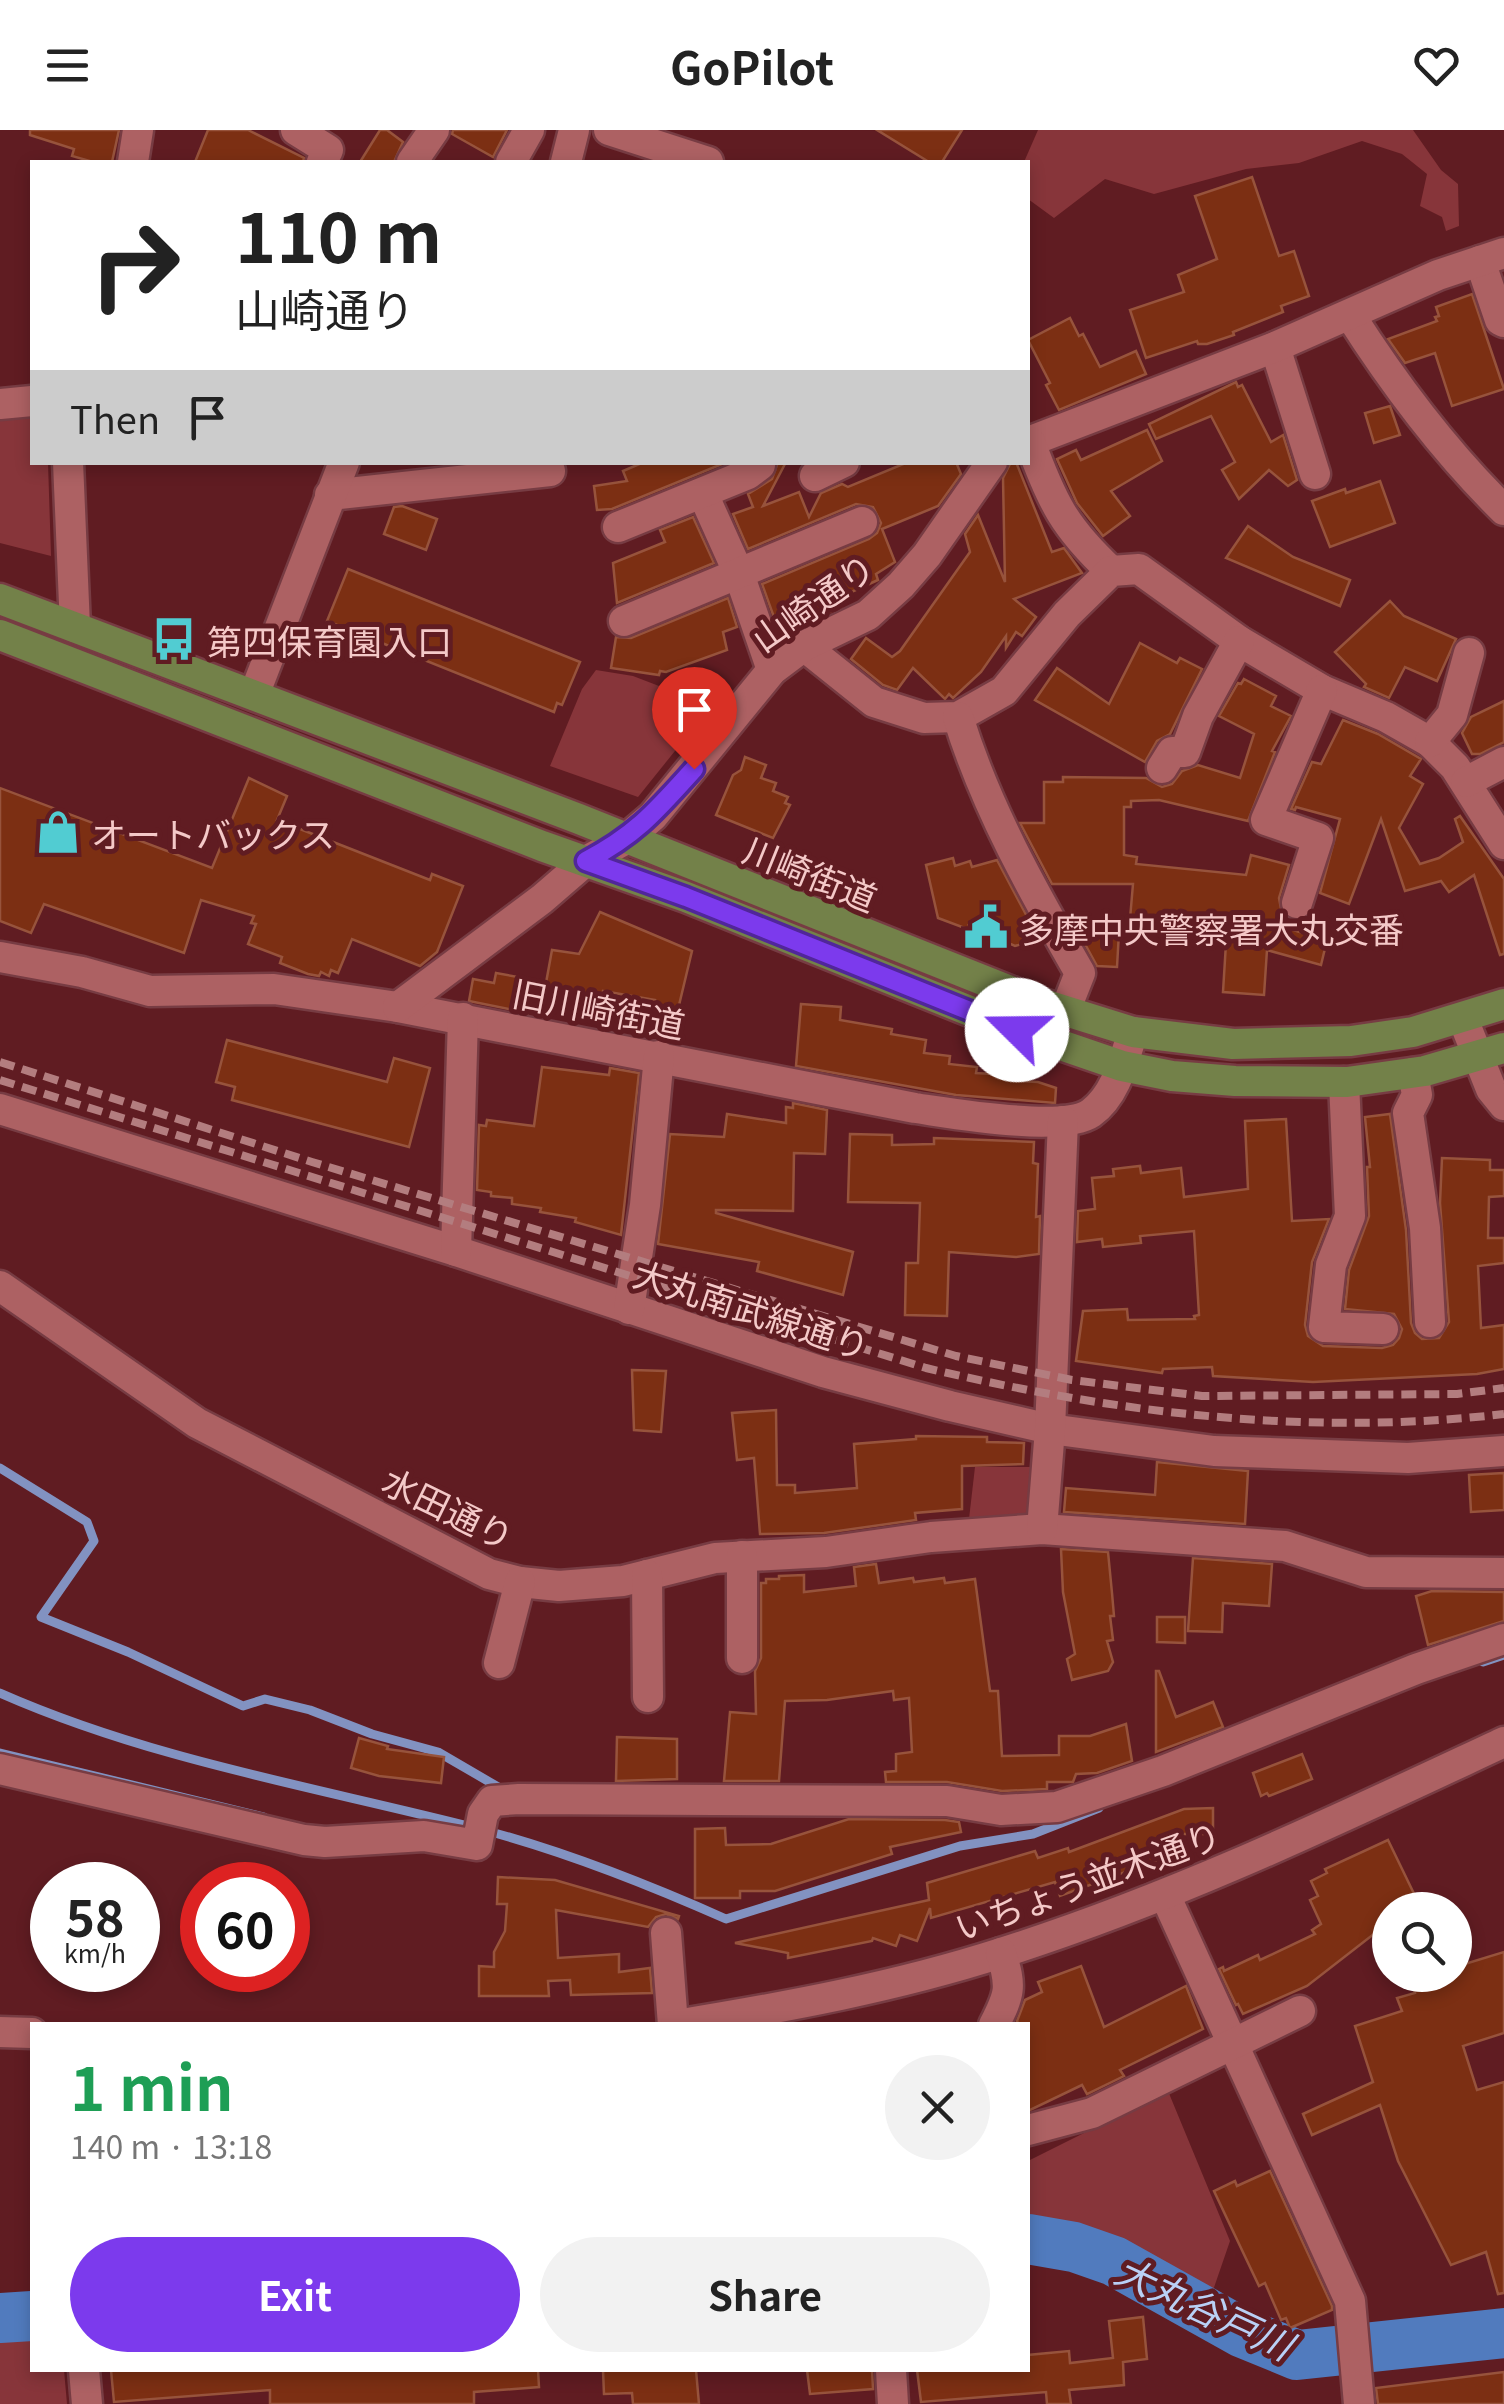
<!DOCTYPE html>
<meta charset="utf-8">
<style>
:root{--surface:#fff;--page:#f2f2f2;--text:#222;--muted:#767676;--accent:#7c3aed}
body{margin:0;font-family:Georgia,"Noto Sans JP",serif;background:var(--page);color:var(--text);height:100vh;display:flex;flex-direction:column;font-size:38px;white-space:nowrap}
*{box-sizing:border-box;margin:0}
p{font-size:32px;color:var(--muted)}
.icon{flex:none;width:55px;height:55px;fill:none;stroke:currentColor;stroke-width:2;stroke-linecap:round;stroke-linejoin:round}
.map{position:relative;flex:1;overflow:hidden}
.sheet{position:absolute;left:30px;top:1892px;width:1000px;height:350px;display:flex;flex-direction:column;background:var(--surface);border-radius:0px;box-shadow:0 5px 15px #0003}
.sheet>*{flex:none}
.top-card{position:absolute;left:30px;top:30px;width:1000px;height:305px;border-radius:0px;box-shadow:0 5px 15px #0003;background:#fff;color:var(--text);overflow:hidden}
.tools{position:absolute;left:1372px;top:1762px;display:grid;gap:20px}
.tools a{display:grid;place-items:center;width:100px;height:100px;border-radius:50%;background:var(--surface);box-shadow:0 5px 15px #0003;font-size:50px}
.speed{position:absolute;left:30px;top:1732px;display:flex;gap:20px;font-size:50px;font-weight:700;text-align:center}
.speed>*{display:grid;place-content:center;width:130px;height:130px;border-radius:50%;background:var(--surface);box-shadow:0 5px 15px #0003;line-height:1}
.speed small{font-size:25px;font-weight:400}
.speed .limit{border:15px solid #d22;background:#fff;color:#111}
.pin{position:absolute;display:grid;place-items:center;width:85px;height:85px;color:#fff;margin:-102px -42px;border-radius:50% 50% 50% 0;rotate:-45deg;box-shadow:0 0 10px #0007}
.pin .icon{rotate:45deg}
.me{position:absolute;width:110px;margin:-55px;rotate:292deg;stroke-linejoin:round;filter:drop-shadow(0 0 8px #0008)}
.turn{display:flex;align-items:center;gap:35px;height:210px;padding:0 40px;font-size:45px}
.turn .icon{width:130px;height:130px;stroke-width:2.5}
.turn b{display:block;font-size:70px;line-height:85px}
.then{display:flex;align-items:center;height:95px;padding:0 40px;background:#0003;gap:20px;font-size:38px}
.round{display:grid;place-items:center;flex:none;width:105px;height:105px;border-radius:52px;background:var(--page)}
.headline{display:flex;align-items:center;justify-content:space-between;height:170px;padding:0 40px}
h1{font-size:60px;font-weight:700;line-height:75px;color:#1e9e55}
.primary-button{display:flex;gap:20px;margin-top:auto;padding:20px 40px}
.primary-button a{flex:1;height:115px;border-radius:60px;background:var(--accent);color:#fff;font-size:40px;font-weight:700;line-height:115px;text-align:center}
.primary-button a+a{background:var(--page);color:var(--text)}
header{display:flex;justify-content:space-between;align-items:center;height:130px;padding:0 40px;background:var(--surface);font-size:45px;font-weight:700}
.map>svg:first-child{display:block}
.green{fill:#87353a}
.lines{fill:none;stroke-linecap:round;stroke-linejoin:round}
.stream{stroke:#8292c1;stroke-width:9}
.river{stroke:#517bbe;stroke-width:50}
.building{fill:#7c2f13;stroke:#97533c;stroke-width:2.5}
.minor-casing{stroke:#773c43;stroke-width:35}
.major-casing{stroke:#773c43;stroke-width:35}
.minor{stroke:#ad6163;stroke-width:30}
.major{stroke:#738149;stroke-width:30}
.rail{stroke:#b37d7f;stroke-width:8;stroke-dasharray:15 8;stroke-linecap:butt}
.route-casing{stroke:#51269a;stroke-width:25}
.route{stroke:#7c3aed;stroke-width:18}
.labels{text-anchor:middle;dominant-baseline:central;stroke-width:10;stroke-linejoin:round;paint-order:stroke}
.street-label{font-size:35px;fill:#f4c9c8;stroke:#601c22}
.poi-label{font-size:35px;fill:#f4c9c8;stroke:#601c22;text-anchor:start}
.water-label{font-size:38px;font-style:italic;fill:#b9d0f5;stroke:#601c22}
</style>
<header><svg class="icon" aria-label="menu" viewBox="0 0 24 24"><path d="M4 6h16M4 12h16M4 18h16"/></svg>GoPilot<svg class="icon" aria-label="heart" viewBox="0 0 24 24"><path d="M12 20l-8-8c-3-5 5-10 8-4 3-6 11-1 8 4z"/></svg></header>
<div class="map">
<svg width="1504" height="2274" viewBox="0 0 1504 2274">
<rect width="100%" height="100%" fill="#601c22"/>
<g class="green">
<path d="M1038,0H1413L1441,40L1458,54L1459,96L1446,101L1442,87L1420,76L1427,44L1402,24L1362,11L1299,33L1246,39L1154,64L1105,49L1054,88L1028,69V32H1024Z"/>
<path d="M32,288V332L48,333L51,426L0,413V290Z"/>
<path d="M596,540L633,546L711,576L638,667L550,636L582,559Z"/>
<path d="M975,1337H1037L1028,1386L969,1389Z"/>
<path d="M1168,1961L1230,2111L1209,2172C1157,2138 1092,2101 1028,2100V2031Z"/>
<path d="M32,2204V2240H64L67,2274H0V2207Z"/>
</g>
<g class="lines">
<g class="stream">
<path d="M0,1338L87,1392L94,1411L41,1487L128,1522L243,1576L265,1569L310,1580L372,1604L438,1622L505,1661"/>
<path d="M1483,1532L1504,1525"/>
<path d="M0,1563C152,1630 316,1657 476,1698C562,1720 645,1753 726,1789L960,1716L1033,1704L1099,1678"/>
<path d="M0,1623L264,1687"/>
</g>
<g class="river">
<path d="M1028,2109L1074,2117L1114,2131L1241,2202L1297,2225L1504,2203"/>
<path d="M0,2188L32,2186"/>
</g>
</g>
<g class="building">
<path d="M30,0H119L112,32H93L72,26L74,19L30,5Z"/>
<path d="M208,0H248L304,28L303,32H195Z"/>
<path d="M380,0H387L403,12L394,32H360Z"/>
<path d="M453,0H507L493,27L452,4Z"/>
<path d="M877,0H962L942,32H929Z"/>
<path d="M1252,47L1279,126L1294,121L1309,166L1281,176L1283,182L1233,202L1234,205L1207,214H1198L1197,211L1146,228L1130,180L1184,162L1178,145L1217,129L1195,66Z"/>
<path d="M1472,164L1504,259L1452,276L1435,223L1405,233L1388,209L1437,191L1435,187L1439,186L1436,177Z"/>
<path d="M1070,188L1079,206L1083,204L1100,237L1136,221L1146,244L1059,280L1046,255L1050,253L1028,210Z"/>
<path d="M1236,252L1238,257L1242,255L1271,312L1283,305L1297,350L1288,356L1269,340L1239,369L1222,340L1235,332L1211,286L1156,309L1149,294Z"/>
<path d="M1390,276L1400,305L1374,313L1365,283Z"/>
<path d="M1147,300L1162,331L1111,361L1130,386L1103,406L1077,373L1057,329L1076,320L1081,330Z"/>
<path d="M644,332H727L612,379L597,380L594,356L627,351L623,341Z"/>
<path d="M778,332H786L763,376L799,362L809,387L821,363L842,354L848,357L908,332H956L961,344L938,376L882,399L895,432L876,444L878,450L838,468L841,477L798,496L793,483L775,490L762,454L869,409L877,403L881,393L873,377L856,374L748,419L733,384L753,377L748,364L772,349Z"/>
<path d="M1011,332H1016L1052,422L1064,418L1082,443L1014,469L1036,487L1022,506L1016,502L1006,518V506L981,542L953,568L949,564L945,569L913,538L897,560L883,555L851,529L866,508L892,527L900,521L970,422L965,404L978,385L1005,452L1003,348Z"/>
<path d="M1380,351L1395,393L1330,417L1312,371L1345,359L1346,363Z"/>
<path d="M402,376L437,389L426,420L384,404L394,377Z"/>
<path d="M693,387L714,433L617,473L613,433L665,412L660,400Z"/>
<path d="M1248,396L1293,427L1350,450L1340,476L1226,428Z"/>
<path d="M348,439L580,532L562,575L557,573L554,582L327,491Z"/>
<path d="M728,468L737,497L723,502L727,520L666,542L660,541L659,545L611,538L616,507L631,508Z"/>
<path d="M1390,471L1404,486L1456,509L1437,551L1405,537L1389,568L1364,557L1366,554L1335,522Z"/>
<path d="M1140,513L1177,533L1180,528L1202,539L1170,604L1157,611L1145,632L1035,570L1057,538L1109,574Z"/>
<path d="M1244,549L1276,566L1271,576L1291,586L1272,621L1275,622L1248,691L1159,670L1131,671V677H1124V725L1137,727L1136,734L1246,745L1251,725L1289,735L1279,768L1282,784L1279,796L1327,810L1321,835L1267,820L1264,865L1223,862L1227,797L1130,789L1133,754H1052L1020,693H1044V652H1063V647L1146,648L1162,657L1172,654L1182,641L1198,635L1240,648L1254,604L1219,586L1238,553L1241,554Z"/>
<path d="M1504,571V612L1480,624H1472L1462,603L1471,587Z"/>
<path d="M1343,590L1378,604L1421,629L1410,646L1423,654L1399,698L1420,734L1439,728L1463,712L1455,689L1460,686L1504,749V824L1500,825L1474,745L1449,762L1441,751L1405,761L1381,689L1349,774L1320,763L1340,689L1296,677L1295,680L1291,679L1312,632L1321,634Z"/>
<path d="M745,627L766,635L761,648L776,653L773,661L788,667L785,673L790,675L773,708L716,685L733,645L741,640Z"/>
<path d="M249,648L287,666L277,690L430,750L432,744L463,756L437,822L420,836L352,809L338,843L331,840L329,846L321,842L319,846L308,844L280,833L282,827L248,814L256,794L251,793L254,786L201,770L184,823L44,774L31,803L0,791V658L212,738Z"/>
<path d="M953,728L955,736L970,731L972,737L997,730L1039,809L1015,816L969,796L970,800L938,788L926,735Z"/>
<path d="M600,782L692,821L674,896L651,892L655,870L603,861L600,880L579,876L580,870L544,864L552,820L579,824Z"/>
<path d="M1086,801L1119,802L1117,837L1097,836L1085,814Z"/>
<path d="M496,843L534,850L528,883L469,871L473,849L494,853Z"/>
<path d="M801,874L841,877L840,890L892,899L891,904L926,910L924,923L950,926L949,934L977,937L976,943L1014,945V951L1038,952L1056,958L1055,973L956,965L796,936Z"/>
<path d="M227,910L387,952L394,928L430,938L409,1017L232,970L235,957L216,952Z"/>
<path d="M542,937L609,945L610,938L639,943L621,1105L575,1092L576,1088L540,1082L541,1078L512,1074V1068L491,1066V1062L477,1060L479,995L486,996L487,990L534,996Z"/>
<path d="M793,973L827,980L825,1024L794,1023L793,1081L716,1080V1083L853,1122L843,1165L757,1141L759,1132L658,1114L670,1004L724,1007L727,984L786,993V977L793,978Z"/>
<path d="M1390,984L1406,1100L1411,1193L1415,1203L1422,1209L1439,1208L1449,1192L1440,1073L1442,1028L1490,1030V1040H1504V1066L1489,1067L1488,1108H1504V1133L1478,1136L1481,1198L1504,1195V1239L1477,1244L1313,1252L1213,1246L1212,1237L1163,1239L1162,1243L1076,1231L1083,1181L1127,1179L1128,1190L1195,1189L1194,1186L1199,1185L1194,1101L1140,1106L1141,1113L1103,1117L1102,1109L1077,1112L1078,1081L1095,1079L1092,1048L1114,1046L1113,1039L1140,1036L1141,1043L1181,1038L1184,1067L1248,1059L1245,991L1286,989L1292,1091L1329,1089L1312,1132L1305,1195L1308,1206L1323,1216L1382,1218L1393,1215L1399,1208L1402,1199L1394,1184L1345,1179L1349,1140L1369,1086L1367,1037H1370L1365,987Z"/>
<path d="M850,1004L892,1005V1015L934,1014V1008L1034,1012L1033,1033L1038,1034L1036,1087L1040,1086L1039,1124L1016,1127L949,1122L947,1186L905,1185L906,1133H918L920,1073L848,1072Z"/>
<path d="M632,1240L666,1241L661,1302L634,1300Z"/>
<path d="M776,1280L777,1355H795V1363L857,1358L854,1314L916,1309V1306L987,1307V1312L1024,1313L1023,1334L962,1336V1379L915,1383L916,1390L824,1403L760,1404L754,1328L737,1330L732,1283Z"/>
<path d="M1157,1332L1248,1341L1245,1394L1064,1382L1066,1358L1155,1365Z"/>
<path d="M1504,1343V1380L1471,1382L1469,1345Z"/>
<path d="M1061,1419L1108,1422L1112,1463L1114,1486H1110L1113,1510L1107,1511L1113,1532L1108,1541L1072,1550L1067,1529L1075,1524L1063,1462Z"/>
<path d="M1193,1428L1272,1434L1269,1476L1223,1473L1222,1502L1188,1501Z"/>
<path d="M876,1434L879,1453L913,1448L914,1452L944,1448L945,1453L975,1449L990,1561H998L1002,1626L1059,1625V1606H1090L1126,1594L1132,1631L1097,1643L1076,1644L1073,1652H1047V1659L1002,1661L947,1652H886L885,1642L896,1641V1624L912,1622L909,1568L894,1570L893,1561L827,1570L785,1571L779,1651H724L730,1582L756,1584L755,1541L761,1528V1453H766V1449H779V1446L804,1445V1462L856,1456L854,1437Z"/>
<path d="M1432,1461L1504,1462V1491L1428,1515L1416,1466Z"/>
<path d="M1157,1487H1185V1513L1157,1512Z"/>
<path d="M1156,1541H1159L1176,1587L1213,1572L1223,1597L1156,1622Z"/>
<path d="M617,1607L677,1609V1649L616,1651Z"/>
<path d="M359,1608L388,1616L387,1619L444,1627L441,1653L379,1646L351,1638Z"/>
<path d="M1302,1624L1312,1649L1269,1666L1267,1663L1261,1666L1253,1643Z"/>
<path d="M1213,1678V1699H1207V1704H1174L1177,1715L1169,1717L1172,1725L1060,1766L1055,1752L931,1788L930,1778L917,1811L900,1805L896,1816L873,1808L872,1811L788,1828V1823L735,1813L929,1770L927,1753L1035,1721L1038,1728L1068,1718L1069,1722L1184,1679Z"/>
<path d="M849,1689L945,1690L959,1692L961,1702L890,1717L892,1724L775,1761H740V1768H695V1699L725,1698L726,1715L771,1714Z"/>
<path d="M1388,1710L1418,1772L1402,1780H1390V1790L1376,1796L1379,1800L1307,1856L1243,1884L1238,1874L1236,1875L1219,1839L1223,1837L1224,1841L1258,1825L1260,1830L1315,1804L1312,1800L1321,1794L1310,1770L1318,1766L1311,1751L1327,1743L1325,1739Z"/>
<path d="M498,1747L555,1750L679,1786L678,1789L666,1784L656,1787L648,1797L556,1780L558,1828L619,1824V1842L650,1838L652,1863L571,1865L570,1850L548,1851L549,1866H479V1836L494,1837V1822L505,1801L507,1774H497Z"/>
<path d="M1504,1822V1903L1463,1916L1477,1960L1504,1952V2163L1498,2164L1486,2122L1451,2135L1398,2031L1380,1975L1312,2005L1303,1984L1373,1952L1355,1896L1402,1881L1397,1868L1415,1863L1412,1853L1436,1845H1455V1837Z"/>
<path d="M1081,1836L1104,1897L1186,1856L1203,1899L1120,1940L1124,1946L1087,1964L1082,1955L1028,1981V1895H1019L1017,1891L1025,1870L1042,1862L1038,1852Z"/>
<path d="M1270,2041L1332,2176V2180L1290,2198L1286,2188L1281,2190L1265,2153L1259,2156L1214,2061L1235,2051L1237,2056Z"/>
<path d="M1143,2187L1147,2229L1123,2232L1124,2255L1069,2260L1071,2274H1047L1046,2262L921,2272L917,2240H1028V2225L1069,2221L1070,2233L1113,2228L1109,2191Z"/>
<path d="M111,2240H538L539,2257L474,2262V2274H270V2260L114,2272Z"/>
<path d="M603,2240H696L699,2274H633L632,2263L604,2264Z"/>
<path d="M807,2240H872L873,2259L810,2264Z"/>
<path d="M1504,2242V2274H1378L1376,2258Z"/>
</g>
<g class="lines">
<g class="minor-casing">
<g id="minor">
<path d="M296,0L328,20L322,32"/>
<path d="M609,0L708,32"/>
<path d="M133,32L138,0"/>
<path d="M412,32L434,0"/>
<path d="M511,32L529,0"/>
<path d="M566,32L574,0"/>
<path d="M1480,131L1500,190L1504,192"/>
<path d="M1350,185C1394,254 1445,322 1504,380"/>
<path d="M1275,217L1315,344"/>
<path d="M0,274L32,271"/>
<path d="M1028,312L1275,217L1438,145L1504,123"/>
<path d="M1030,312C1052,372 1064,397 1111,441"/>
<path d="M68,332L75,497"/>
<path d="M815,346L844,332"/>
<path d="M703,364L739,444L772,540"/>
<path d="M330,365L550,341"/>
<path d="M618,397L748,344L760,335"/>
<path d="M624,491L862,392"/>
<path d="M804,516L874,572L924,588L958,587L1004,561L1067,484L1111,441L1139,439L1239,511L1322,560L1386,587L1430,612L1455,637L1504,714"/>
<path d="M254,565L344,332"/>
<path d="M958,587C986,678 1033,761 1080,843L1065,881"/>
<path d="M1430,612L1452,585L1469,523"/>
<path d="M1162,638L1172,622H1185L1198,586L1239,511"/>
<path d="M1466,652L1504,632"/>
<path d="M1297,773L1318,708L1266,690L1322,560"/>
<path d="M0,827L82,842L150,861L274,859L398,877L915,978C951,983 1062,1003 1091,983C1116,965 1124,929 1133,902"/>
<path d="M398,877L542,769L586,731L626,709L653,686L772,540L804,516L868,485L901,455L927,425L992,332"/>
<path d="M1463,889L1491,959L1504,975"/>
<path d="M1413,943L1417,965L1408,983L1425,1098L1430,1192"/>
<path d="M1344,952L1350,1086L1331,1135L1324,1197L1383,1199"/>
<path d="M0,979L456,1121L823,1242L950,1276L1050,1299L1214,1321L1408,1328L1504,1321"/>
<path d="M456,1121L463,888"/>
<path d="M0,1156L197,1293L489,1444L520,1452L559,1456L623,1451L715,1428L826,1422L931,1407L1042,1399L1285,1416L1366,1442L1504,1443"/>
<path d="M629,1179L645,1075L659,926"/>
<path d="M1042,1399L1050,1299L1063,991"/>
<path d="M647,1445L648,1567"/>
<path d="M742,1528V1426"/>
<path d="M499,1533L520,1452"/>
<path d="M0,1639L304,1710L325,1712L424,1706L477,1715L483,1684L492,1671L519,1669L947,1671L1001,1680L1057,1677L1163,1641L1416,1539L1504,1509"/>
<path d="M1165,1765L1350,2171L1359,2274"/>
<path d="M666,1803L673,1895"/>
<path d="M676,1895C786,1877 895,1857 1001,1823C1175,1768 1339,1689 1504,1612"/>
<path d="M994,1895C1010,1864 1012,1857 1001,1823"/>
<path d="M0,1902L32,1903"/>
<path d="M1028,2000L1092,1983L1300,1881"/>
<path d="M84,2240L87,2274"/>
<path d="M891,2240L893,2274"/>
</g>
</g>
<g class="major-casing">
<g id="major">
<path d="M0,469L579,689L1040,873L1133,902L1233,914L1351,911L1413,902L1504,874"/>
<path d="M0,505L542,716L686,767L1017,900L1122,936L1172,946L1235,951L1347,952L1425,941L1504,918"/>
</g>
</g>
<use href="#minor" class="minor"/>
<use href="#major" class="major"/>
<g class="rail">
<path d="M0,932L312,1032L956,1226L1072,1250L1202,1266L1457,1264L1504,1258"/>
<path d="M0,950L926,1238C1115,1283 1310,1307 1504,1284"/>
</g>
</g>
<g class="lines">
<g class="route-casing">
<path id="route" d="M694,639C656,681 637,704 586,731L686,767L1017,900"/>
</g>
<use href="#route" class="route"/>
</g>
<defs>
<g id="bus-bare" transform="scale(3.45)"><path d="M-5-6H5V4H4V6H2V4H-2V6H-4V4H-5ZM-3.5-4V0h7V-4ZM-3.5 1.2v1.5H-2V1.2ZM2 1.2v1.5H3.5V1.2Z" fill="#51ccd2" stroke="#601c22" stroke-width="2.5" paint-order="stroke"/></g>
<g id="shop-bare" transform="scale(3.45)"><path d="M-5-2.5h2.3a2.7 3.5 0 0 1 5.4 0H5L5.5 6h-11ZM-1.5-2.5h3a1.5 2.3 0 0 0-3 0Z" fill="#51ccd2" stroke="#601c22" stroke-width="2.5" paint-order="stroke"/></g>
<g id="civic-bare" transform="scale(3.45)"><path d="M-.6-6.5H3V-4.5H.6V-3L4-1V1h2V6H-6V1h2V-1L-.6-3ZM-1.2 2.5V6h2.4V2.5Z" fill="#51ccd2" stroke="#601c22" stroke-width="2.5" paint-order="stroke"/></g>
</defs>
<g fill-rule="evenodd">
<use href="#bus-bare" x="174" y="509"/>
<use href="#shop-bare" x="58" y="702"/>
<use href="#civic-bare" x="986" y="797"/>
</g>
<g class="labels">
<g class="street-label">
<text transform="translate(812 471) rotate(-35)">山崎通り</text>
<text transform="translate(811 742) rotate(22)">川崎街道</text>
<text transform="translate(599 877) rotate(11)">旧川崎街道</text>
<text transform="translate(752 1178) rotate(18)">大丸南武線通り</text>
<text transform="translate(449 1377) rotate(26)">水田通り</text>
<text transform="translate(1087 1749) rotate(-20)">いちょう並木通り</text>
</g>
<g class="poi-label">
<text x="207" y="509">第四保育園入口</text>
<text x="91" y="702">オートバックス</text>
<text x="1019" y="797">多摩中央警察署大丸交番</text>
</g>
<g class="water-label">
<text transform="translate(1205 2176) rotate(25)">大丸谷戸川</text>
</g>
</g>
</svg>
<div class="tools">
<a><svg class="icon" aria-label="search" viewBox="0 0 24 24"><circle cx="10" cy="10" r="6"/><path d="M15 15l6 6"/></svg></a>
</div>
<div class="speed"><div>58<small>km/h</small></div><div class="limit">60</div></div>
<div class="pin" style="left:694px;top:639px;background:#d93025"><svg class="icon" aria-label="arrive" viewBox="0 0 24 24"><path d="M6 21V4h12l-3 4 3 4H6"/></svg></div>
<svg class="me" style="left:1017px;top:900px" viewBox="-20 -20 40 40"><circle r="19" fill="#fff"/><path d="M0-13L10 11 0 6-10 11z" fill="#7c3aed"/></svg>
<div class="top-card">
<div class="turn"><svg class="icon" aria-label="right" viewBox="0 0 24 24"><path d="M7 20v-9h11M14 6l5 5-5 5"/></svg><div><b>110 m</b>山崎通り</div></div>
<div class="then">Then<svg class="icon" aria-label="arrive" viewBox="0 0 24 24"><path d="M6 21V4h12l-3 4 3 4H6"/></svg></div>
</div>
<section class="sheet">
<div class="headline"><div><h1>1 min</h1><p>140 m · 13:18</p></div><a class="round"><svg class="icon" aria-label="close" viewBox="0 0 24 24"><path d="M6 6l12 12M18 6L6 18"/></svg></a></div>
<div class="primary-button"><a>Exit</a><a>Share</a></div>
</section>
</div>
